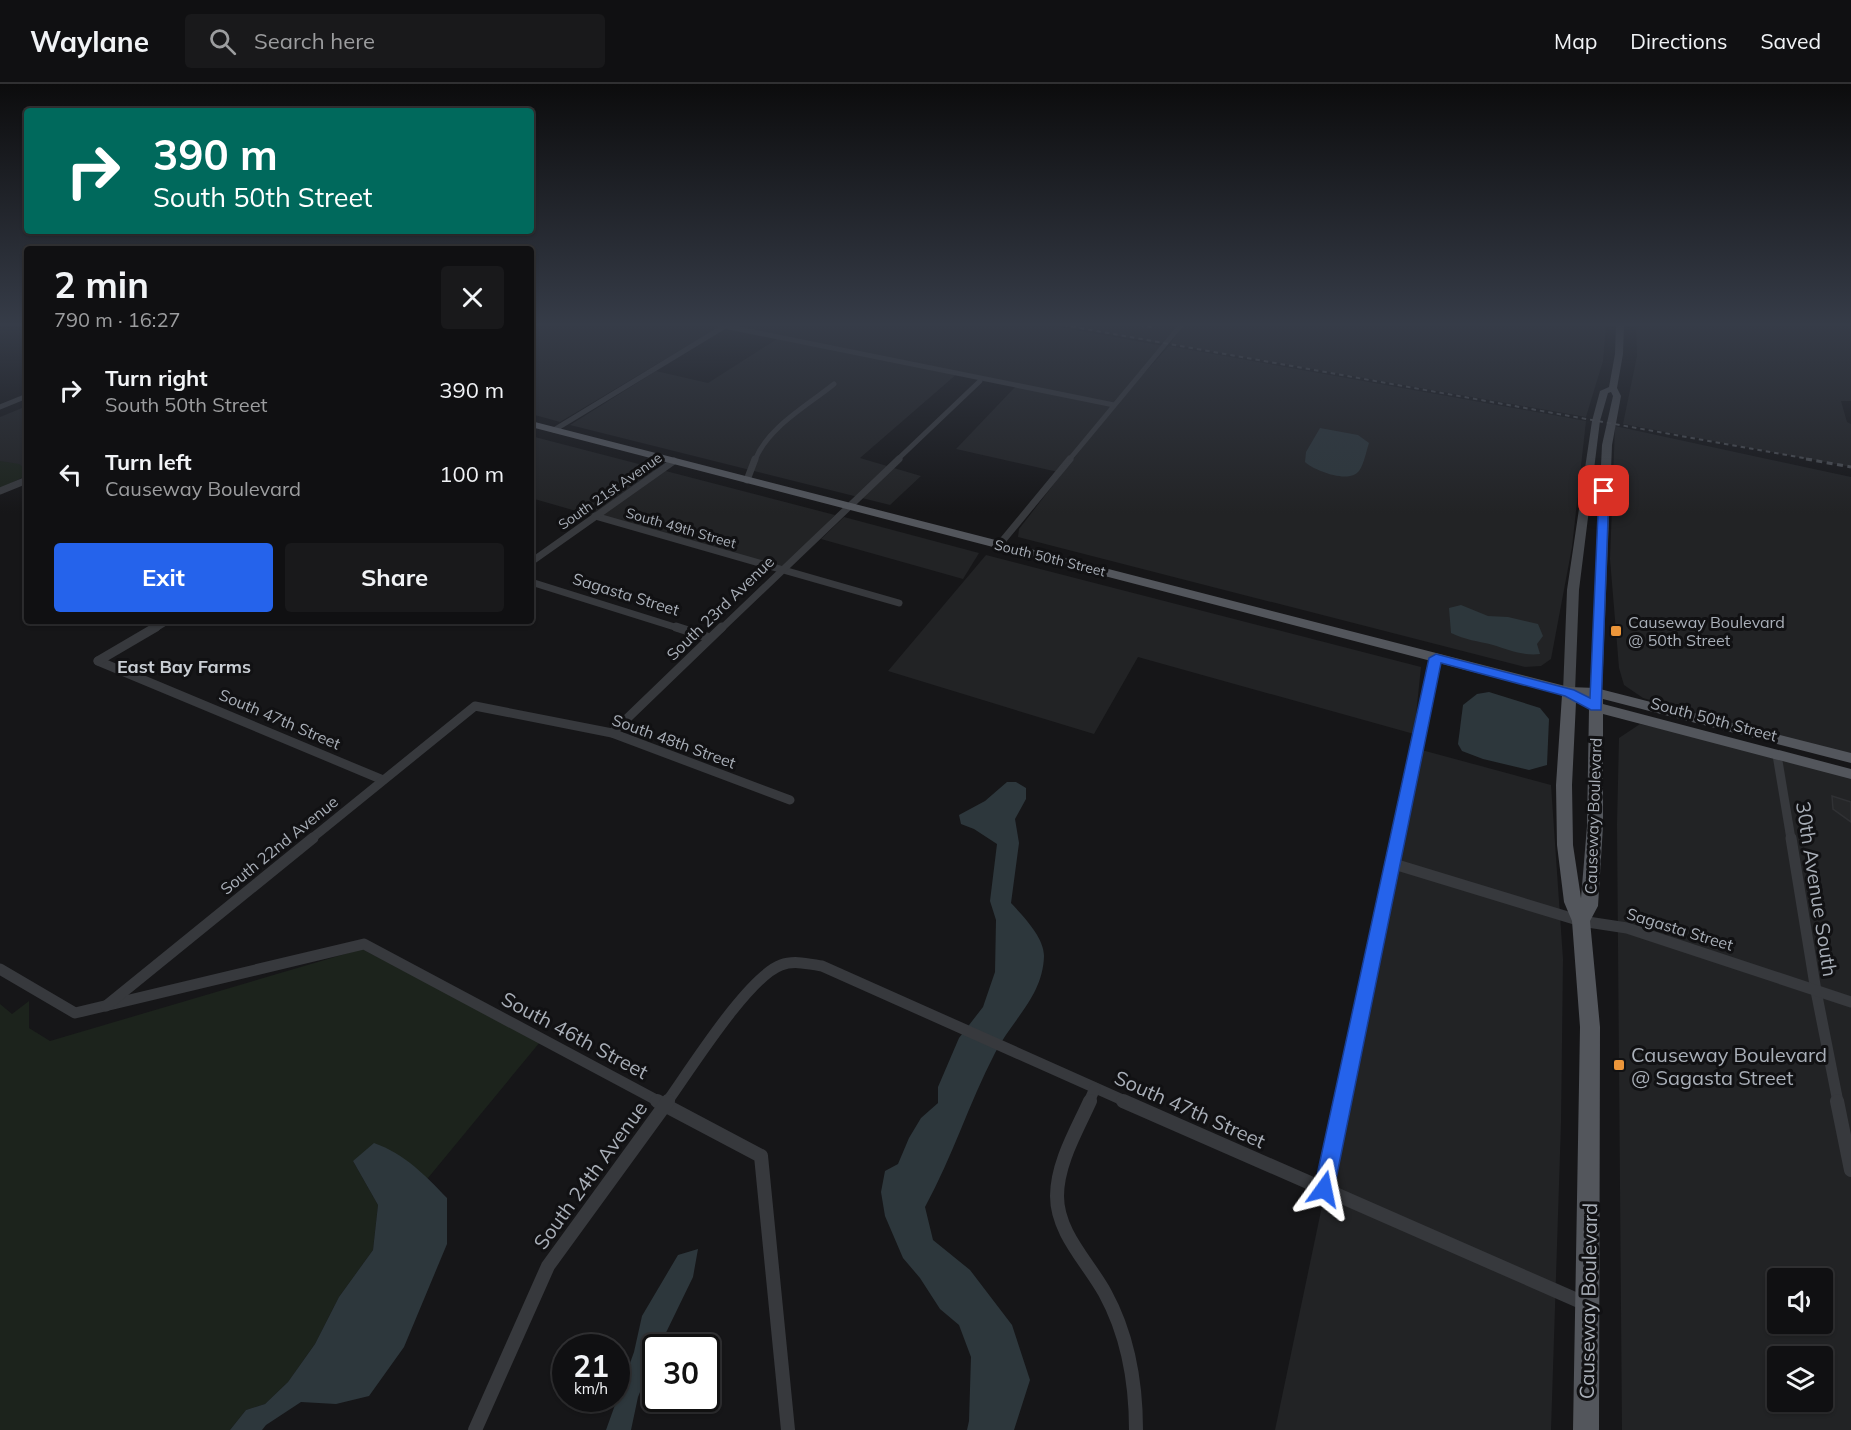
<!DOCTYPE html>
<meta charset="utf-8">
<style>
:root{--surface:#101012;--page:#19191b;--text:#f1f3f6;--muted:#9c9d9f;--line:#303032;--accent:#2563eb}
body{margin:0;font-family:Mulish,sans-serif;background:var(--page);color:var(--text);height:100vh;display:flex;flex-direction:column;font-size:22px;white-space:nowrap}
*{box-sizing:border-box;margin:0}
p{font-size:20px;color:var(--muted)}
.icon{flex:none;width:33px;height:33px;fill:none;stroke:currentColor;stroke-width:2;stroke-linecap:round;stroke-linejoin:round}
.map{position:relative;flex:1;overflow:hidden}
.details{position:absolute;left:24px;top:162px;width:510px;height:378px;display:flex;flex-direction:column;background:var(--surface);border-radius:6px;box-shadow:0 2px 4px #0004,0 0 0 2px var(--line)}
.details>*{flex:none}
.banner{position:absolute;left:24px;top:24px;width:510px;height:126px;border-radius:6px;box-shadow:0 2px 4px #0004,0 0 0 2px var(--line);background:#00695c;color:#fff;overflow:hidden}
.buttons{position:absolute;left:1767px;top:1184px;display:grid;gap:12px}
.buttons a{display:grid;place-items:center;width:66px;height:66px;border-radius:6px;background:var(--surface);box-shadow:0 2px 4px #0004,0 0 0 2px var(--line);font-size:30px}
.speed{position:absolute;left:552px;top:1250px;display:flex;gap:12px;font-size:30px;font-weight:700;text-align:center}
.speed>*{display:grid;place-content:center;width:78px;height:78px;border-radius:50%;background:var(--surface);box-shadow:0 2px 4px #0004,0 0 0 2px var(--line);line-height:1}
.speed small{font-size:15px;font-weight:400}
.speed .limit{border:3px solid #111;border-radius:9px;background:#fff;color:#111}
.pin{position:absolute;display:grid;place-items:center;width:51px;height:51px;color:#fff;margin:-26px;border-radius:12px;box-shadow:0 3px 9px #0006}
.me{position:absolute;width:66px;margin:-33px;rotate:12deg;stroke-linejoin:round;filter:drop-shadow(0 0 4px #0008)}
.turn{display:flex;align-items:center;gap:21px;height:126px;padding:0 30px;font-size:27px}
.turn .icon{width:78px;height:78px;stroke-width:2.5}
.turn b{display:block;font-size:42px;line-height:51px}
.round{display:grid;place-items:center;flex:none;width:63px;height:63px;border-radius:6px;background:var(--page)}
.summary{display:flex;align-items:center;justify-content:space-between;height:102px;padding:0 30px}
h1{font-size:36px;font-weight:700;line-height:45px}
.primary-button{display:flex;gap:12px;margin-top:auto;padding:12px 30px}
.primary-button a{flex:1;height:69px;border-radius:6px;background:var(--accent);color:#fff;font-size:24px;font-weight:700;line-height:69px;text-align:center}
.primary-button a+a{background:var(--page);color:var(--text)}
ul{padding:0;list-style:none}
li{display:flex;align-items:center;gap:18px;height:84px;padding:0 30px}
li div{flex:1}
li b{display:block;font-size:22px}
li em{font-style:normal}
header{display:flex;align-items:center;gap:36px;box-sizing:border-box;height:84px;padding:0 30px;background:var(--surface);border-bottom:2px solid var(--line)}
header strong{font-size:28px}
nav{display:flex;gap:33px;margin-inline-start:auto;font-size:21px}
.search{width:420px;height:54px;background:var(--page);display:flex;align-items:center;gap:15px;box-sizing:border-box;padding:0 21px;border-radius:6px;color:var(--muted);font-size:22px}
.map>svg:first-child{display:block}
.built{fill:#222325;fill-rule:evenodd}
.green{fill:#1c231c}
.water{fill:#2d373c}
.building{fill:#262729;stroke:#303134;stroke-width:1.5}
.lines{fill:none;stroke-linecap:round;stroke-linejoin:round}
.minor-far4{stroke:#37393d;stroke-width:5}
.minor-far3{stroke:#37393d;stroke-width:7}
.minor-far2{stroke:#37393d;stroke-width:9}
.minor-far1{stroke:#37393d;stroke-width:11}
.minor{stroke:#37393d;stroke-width:14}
.secondary{fill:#45484d;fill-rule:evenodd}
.primary{fill:#53565c;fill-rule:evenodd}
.rail-far1{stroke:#4a4d52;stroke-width:2;stroke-dasharray:4.5 4;stroke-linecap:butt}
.rail{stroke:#4a4d52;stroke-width:3;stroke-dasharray:6 4.5;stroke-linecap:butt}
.route{fill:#2563eb;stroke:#184099;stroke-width:1.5}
.poi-dot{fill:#ec963a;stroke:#111113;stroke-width:2}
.labels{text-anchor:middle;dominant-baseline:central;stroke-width:6;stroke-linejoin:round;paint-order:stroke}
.far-street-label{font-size:14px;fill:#a9afb8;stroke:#111113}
.street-label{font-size:16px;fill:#a9afb8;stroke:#111113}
.poi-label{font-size:16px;fill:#a9afb8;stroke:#111113;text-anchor:start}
.neighbourhood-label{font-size:18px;font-weight:bold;fill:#c9ced4;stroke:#111113}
.near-street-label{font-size:20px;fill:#a9afb8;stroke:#111113}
.near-poi-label{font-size:20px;fill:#a9afb8;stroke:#111113;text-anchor:start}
</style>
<header>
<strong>Waylane</strong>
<div class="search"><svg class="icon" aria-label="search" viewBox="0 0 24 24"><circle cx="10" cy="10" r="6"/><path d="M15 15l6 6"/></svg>Search here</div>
<nav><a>Map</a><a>Directions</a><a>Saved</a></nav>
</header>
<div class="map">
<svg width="1851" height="1346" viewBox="0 0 1851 1346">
<rect width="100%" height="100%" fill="#161618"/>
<g class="built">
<path d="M531,241H714L721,242L560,338L531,330Z"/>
<path d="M721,241H1048L1164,262L1114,319L958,289L860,374L921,392L890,421L570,341L656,287L708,299L780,253Z"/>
<path d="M1058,241H1179L1164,260Z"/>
<path d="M1183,241H1606L1603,277L1586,333L1170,260Z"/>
<path d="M1636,241H1851V317H1841L1847,338L1851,340V383L1623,340L1637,272Z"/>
<path d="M1169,262L1586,337L1572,463L1551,575L1541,582L1525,583L1018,453L1019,445L1115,321Z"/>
<path d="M1016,302L1112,322L1058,388L956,365Z"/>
<path d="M27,322V392L0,382V333Z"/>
<path d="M1615,342L1851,393V672L1776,653L1643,614L1624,601L1619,584L1610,475Z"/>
<path d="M531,352L835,431L781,486L531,414Z"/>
<path d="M844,433L979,469L963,495L821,455Z"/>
<path d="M986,471L1421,583L1414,650L1138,573L1094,650L888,587Z"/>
<path d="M1640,640L1777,671L1851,690V1346H1622L1617,741L1619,654ZM1778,1194H1822V1239H1778ZM1778,1272H1822V1317H1778Z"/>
<path d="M1418,665L1551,701L1563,875L1561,1039L1551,1346H1275Z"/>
</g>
<g class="green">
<path d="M0,377L19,380L27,387V391L0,405Z"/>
<path d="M362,865L540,958L428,1094L353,1077L378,1121L373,1166L339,1213L315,1260L288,1298L265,1320L246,1326L230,1346H0V920L12,930L29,917V944L50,957Z"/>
</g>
<g class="water">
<path d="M1320,344L1358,351L1369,359C1366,368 1364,380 1359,387C1349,400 1315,387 1305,378L1306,368Z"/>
<path d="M1461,521L1488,532L1508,533L1538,540L1543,552L1537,560L1540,570C1523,572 1509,566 1493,561C1478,557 1465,556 1451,549L1449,524Z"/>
<path d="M1489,608L1540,624L1549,635L1547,681L1529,686L1483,675L1462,667L1458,660L1463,621L1477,610Z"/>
<path d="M1007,698H1016L1026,704V715L1015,735L1019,759L1011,819C1023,832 1044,853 1044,872C1043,912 1012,936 995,969C969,1019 952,1074 925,1123L933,1156L970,1186L1012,1241L1030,1296L1014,1346H967L969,1337L971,1273L959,1241L940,1225L920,1194L903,1174L885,1132L881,1108L885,1087L898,1080L909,1054L921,1034L938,1019V1003L959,954L983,923L995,888L996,836L990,817L997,760L974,745L961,740L959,731L985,717Z"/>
<path d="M374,1059C405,1070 425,1091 447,1114V1160L404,1263L369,1312L336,1320L301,1318L266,1341L262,1346H230L246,1326L265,1320L288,1298L315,1260L339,1213L373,1166L378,1121L353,1077Z"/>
<path d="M698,1165L693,1193L659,1263H656L655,1271L638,1313L631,1346H606L634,1268L642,1232L678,1171Z"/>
</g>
<path class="building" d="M1832,712L1851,718V738L1833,725Z"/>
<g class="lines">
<g class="minor-far4">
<path d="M719,241L1114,321"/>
<path d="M0,323L27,312"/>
<path d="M554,346L725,242"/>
<path d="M755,376C768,343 807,322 834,300"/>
<path d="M897,376L980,297"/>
<path d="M1069,376L1181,241"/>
</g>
<g class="minor-far3">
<path d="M747,396L755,375"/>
<path d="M0,407L27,396"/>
<path d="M595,432L899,519"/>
<path d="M999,461L1070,375"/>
<path d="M531,478L674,377"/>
<path d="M531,498L681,545"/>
<path d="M154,545L167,537"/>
<path d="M721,545L899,375"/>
</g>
<g class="minor-far2">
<path d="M676,543L710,554"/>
<path d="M98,577L383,696"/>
<path d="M98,577L156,543"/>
<path d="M612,649L722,543"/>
<path d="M1777,671L1791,755"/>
<path d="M311,755L475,622L612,649L790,716"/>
<path d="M1398,755L1436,574"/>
</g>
<g class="minor-far1">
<path d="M1791,754L1816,907L1838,1018"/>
<path d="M1394,780L1581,837L1627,844L1851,918"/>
<path d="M0,885L75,929L364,860L660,1018"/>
<path d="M106,922L313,754"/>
<path d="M667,1018C690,986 748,893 781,881C794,876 809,880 822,882L1127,1018"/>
<path d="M1089,1018L1095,1004"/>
<path d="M1342,1018L1398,754"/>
</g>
<g class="minor">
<path d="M657,1017L761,1072L788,1346"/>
<path d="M1090,1017C1077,1046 1057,1079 1057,1112C1057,1149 1088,1178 1105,1209C1128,1251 1136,1298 1136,1346"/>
<path d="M1123,1017L1586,1220"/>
<path d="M1837,1017L1851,1086"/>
<path d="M1324,1105L1343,1017"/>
<path d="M475,1346L548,1182L668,1017"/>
</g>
<path class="secondary" d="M1616,241H1624L1623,270L1617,304L1621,312L1612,361L1602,609L1596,613L1590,609L1602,361L1613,312L1611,308L1608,309L1600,337L1579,506L1575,608L1569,612L1563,608L1567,506L1592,337L1600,307L1609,303L1615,270Z"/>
<path class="primary" d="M531,337L1569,603L1596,604L1851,669V679L1603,615V620L1851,685V695L1603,630V742L1598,822L1590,837L1600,943L1599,1346H1573L1580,943L1572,837L1564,818L1557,761L1556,701L1562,611L531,343ZM1576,618L1589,625L1587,742L1581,814L1573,761L1572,701Z"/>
<g class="rail-far1">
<path d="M1063,241L1815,376"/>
<path d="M1139,241L1155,244"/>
</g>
<path class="rail" d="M1806,375L1851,383"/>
</g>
<linearGradient id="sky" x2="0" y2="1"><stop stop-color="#0c0c0d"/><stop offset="0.56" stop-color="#363c48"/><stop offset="1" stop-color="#363c48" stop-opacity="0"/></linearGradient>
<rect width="1851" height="429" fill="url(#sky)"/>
<path class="route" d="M1604,404L1609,407L1601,626H1591L1565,612L1441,579L1334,1105L1331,1112L1324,1115L1317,1112L1314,1105L1429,574L1436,570L1574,606L1590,614L1599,407Z"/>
<g class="poi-dot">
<rect x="1610" y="541" width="12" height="12" rx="3"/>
<rect x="1613" y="975" width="12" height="12" rx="3"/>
</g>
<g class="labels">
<g class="far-street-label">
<text transform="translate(610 407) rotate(-35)">South 21st Avenue</text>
<text transform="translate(681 444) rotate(16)">South 49th Street</text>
<text transform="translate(1050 474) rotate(14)">South 50th Street</text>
</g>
<g class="street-label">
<text transform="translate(626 510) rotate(17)">Sagasta Street</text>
<text transform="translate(720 524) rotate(-44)">South 23rd Avenue</text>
<text transform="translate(280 635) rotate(23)">South 47th Street</text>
<text transform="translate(1714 635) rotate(15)">South 50th Street</text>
<text transform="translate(674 657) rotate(20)">South 48th Street</text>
<text transform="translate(1593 732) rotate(-88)">Causeway Boulevard</text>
<text transform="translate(279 761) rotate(-39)">South 22nd Avenue</text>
<text transform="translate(1680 845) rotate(17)">Sagasta Street</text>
</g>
<g class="poi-label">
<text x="1628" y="538">Causeway Boulevard<tspan x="1628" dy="18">@ 50th Street</tspan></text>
</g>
<g class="neighbourhood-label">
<text x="184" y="582">East Bay Farms</text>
</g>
<g class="near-street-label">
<text transform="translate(1817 805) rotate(81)">30th Avenue South</text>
<text transform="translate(575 951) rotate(28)">South 46th Street</text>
<text transform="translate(1190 1025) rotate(24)">South 47th Street</text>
<text transform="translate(590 1091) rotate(-54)">South 24th Avenue</text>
<text transform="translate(1588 1217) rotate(-89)">Causeway Boulevard</text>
</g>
<g class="near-poi-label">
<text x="1631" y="970">Causeway Boulevard<tspan x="1631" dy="23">@ Sagasta Street</tspan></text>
</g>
</g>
</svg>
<div class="buttons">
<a><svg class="icon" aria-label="sound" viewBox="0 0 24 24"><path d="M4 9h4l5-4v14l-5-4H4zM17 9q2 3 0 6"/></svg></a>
<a><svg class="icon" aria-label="layers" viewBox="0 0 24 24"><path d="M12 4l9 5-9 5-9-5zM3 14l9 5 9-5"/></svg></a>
</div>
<div class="speed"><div>21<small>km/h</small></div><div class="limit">30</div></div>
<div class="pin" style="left:1604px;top:407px;background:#d93025"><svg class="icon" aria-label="arrive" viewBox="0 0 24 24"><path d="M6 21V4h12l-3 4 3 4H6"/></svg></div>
<svg class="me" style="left:1324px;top:1105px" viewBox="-20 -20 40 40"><path d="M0-17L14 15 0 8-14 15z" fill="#2563eb" stroke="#fff" stroke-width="4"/></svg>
<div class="banner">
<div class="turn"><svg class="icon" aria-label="right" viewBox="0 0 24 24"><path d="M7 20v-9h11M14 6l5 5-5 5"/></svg><div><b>390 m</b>South 50th Street</div></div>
</div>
<section class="details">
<div class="summary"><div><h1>2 min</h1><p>790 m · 16:27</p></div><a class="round"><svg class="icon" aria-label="close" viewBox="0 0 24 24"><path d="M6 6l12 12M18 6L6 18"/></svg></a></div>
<ul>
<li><svg class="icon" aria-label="right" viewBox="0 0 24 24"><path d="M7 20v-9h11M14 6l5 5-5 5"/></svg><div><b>Turn right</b><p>South 50th Street</p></div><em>390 m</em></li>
<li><svg class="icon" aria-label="left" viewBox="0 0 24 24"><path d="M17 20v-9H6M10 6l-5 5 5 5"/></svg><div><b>Turn left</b><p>Causeway Boulevard</p></div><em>100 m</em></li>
</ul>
<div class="primary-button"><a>Exit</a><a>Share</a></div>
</section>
</div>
